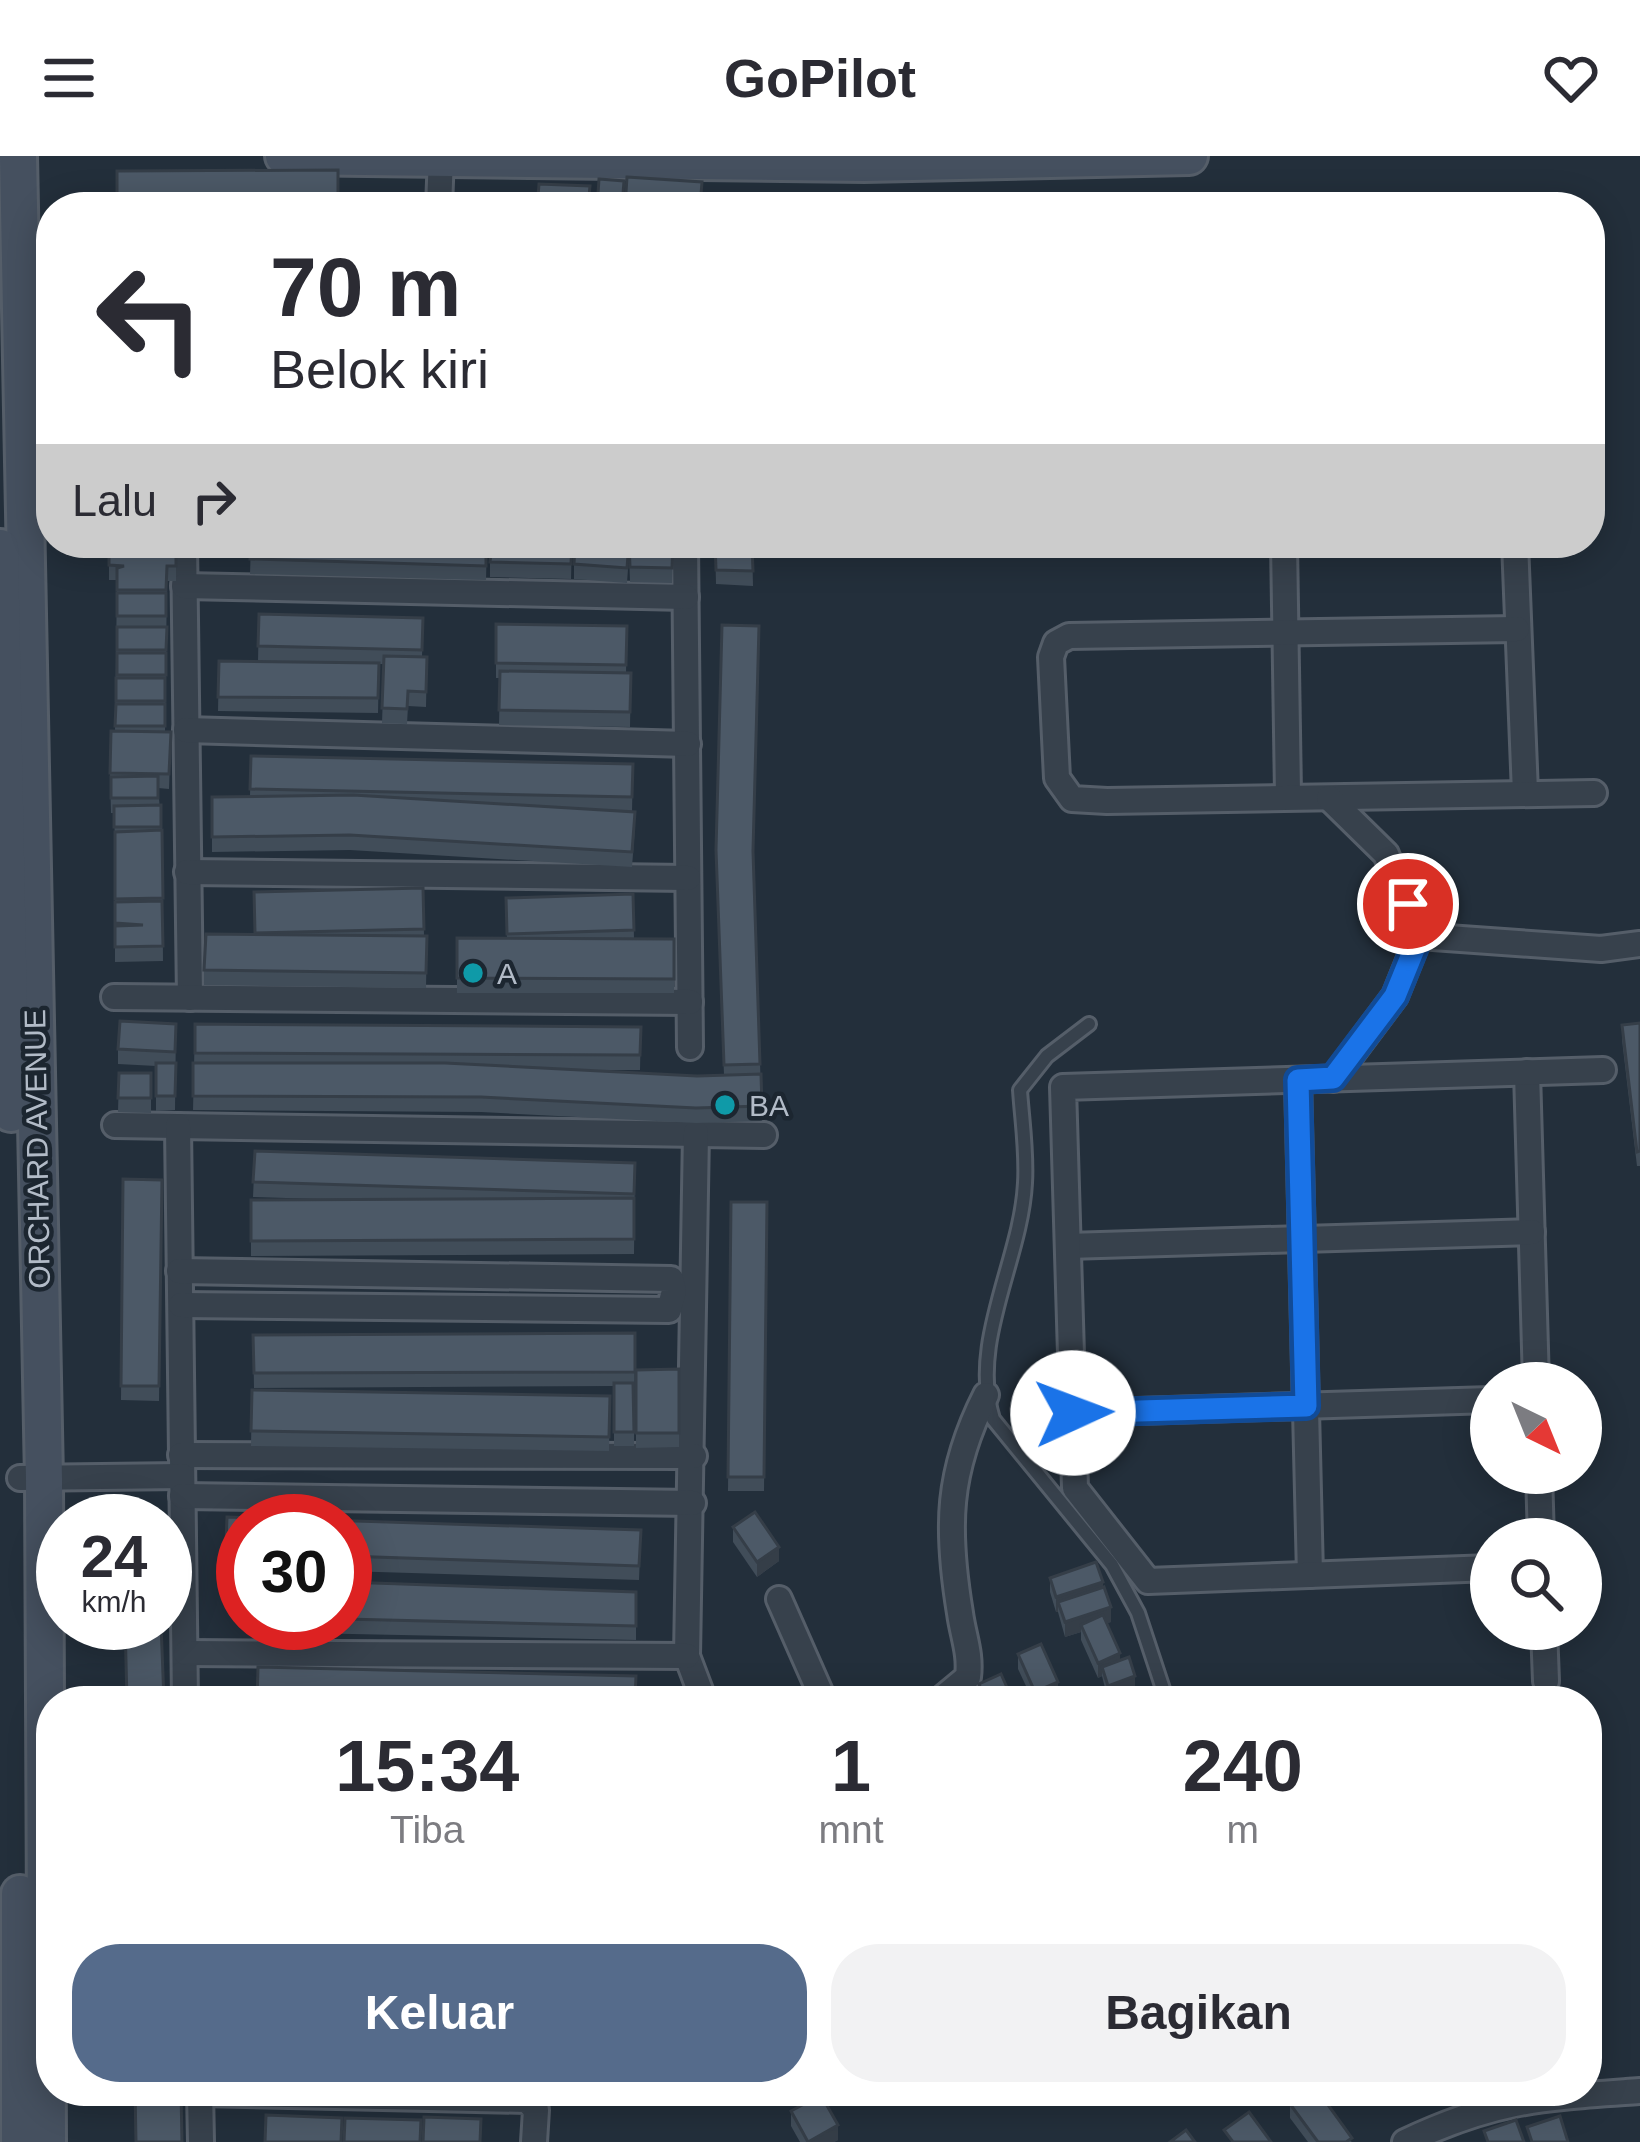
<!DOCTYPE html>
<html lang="id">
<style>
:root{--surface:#fff;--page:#f2f2f3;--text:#2b2b33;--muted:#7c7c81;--accent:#556b8b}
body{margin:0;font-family:Helvetica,sans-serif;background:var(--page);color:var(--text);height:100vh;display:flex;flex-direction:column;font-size:45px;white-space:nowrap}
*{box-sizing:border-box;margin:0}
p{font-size:39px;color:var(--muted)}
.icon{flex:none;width:66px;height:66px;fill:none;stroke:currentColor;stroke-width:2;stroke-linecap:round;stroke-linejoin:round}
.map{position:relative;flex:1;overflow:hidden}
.drawer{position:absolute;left:36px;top:1530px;width:1566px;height:420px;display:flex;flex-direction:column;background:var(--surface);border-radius:48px;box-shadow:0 6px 30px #0003}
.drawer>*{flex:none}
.hud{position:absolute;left:36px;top:36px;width:1569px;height:366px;border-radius:48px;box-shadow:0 6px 30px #0003;background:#fff;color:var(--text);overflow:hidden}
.needle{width:78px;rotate:137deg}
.controls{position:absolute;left:1470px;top:1206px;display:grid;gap:24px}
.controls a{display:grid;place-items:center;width:132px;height:132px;border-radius:50%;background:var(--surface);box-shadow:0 6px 30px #0003;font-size:60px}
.speed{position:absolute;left:36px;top:1338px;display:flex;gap:24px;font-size:60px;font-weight:700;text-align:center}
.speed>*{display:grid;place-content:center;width:156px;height:156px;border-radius:50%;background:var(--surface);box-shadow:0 6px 30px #0003;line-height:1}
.speed small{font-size:30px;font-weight:400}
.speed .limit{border:18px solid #d22;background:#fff;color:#111}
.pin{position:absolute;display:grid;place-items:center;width:102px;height:102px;color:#fff;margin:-51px;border:6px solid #fff;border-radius:50%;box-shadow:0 3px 12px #0007}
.me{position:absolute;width:132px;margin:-66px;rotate:88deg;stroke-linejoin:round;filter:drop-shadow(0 0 9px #0008)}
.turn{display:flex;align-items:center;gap:42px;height:252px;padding:0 36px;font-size:54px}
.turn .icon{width:156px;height:156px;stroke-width:2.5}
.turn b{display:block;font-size:84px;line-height:102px}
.then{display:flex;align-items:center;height:114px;padding:0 36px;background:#0003;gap:24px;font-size:45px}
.eta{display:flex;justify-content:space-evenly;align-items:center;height:204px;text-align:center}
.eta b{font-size:72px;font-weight:700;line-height:84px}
.action{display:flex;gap:24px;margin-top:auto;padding:24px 36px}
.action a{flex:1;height:138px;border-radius:48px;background:var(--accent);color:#fff;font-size:48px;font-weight:700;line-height:138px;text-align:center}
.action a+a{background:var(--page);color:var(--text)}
header{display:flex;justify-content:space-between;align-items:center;height:156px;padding:0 36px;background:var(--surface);font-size:54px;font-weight:700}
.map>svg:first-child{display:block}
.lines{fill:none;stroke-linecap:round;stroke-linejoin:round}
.lane-casing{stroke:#555e69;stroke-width:18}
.street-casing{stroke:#555e69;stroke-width:30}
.secondary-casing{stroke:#555e69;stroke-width:42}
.lane{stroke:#37414c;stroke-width:12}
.street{stroke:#37414c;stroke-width:24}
.secondary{stroke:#45505f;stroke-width:36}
.wall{fill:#414d59}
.shaded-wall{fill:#353e48}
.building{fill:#4c5967;stroke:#353e48;stroke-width:3}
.route-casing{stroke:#114b97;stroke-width:30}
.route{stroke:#1a73e8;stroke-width:21}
.culture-dot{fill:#0f9aa8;stroke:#1c2630;stroke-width:4.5}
.labels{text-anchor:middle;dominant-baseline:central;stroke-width:9;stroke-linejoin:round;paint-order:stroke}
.poi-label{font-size:30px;fill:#b2bbc7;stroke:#1c2630;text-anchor:start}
.street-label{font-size:30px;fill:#b2bbc7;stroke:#1c2630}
</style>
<header><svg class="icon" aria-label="menu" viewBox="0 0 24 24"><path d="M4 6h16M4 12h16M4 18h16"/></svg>GoPilot<svg class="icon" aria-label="heart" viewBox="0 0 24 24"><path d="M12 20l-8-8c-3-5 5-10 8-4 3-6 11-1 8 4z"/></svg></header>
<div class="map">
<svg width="1640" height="1986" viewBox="0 0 1640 1986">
<rect width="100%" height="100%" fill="#232f3b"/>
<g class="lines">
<g class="lane-casing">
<path id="lane" d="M1089,868L1047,900L1020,934C1022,964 1027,996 1025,1027C1021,1105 969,1185 993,1263L1112,1409L1138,1457L1167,1545"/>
</g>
<g class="street-casing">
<g id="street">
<path d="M439,51L441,0"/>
<path d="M184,387L190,842"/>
<path d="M685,387L690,891"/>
<path d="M1284,387L1288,638"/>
<path d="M1515,387L1525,637"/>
<path d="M184,430L686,441"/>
<path d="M1517,473L1069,480L1056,487L1051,501L1057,622L1072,643L1107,645L1594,637"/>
<path d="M186,574L688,588"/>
<path d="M1329,642L1386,698L1419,780L1395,840L1333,923"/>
<path d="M187,716L688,722"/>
<path d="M1419,780L1601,793L1640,788"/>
<path d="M114,841L690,846"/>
<path d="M1527,916L1536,1227"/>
<path d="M1298,924L1310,1419"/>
<path d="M115,969L764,979"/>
<path d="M178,970L185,1545"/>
<path d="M696,977L687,1500L704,1545"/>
<path d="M1068,1090L1532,1076"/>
<path d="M179,1115L671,1123L674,1135L669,1154L181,1149"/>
<path d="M1073,1257L1491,1244"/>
<path d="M181,1299L694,1300"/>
<path d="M1539,1317L1541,1383"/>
<path d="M20,1322L182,1320"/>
<path d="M182,1340L693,1347"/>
<path d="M1491,1412L1148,1425L1075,1332L1063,931L1603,914"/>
<path d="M779,1443L824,1545"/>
<path d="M1544,1473L1546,1525"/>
<path d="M186,1497L687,1500"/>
<path d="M939,1545L968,1521C971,1497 963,1480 960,1457C946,1372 947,1316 986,1239"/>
<path d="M200,1935L201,1986"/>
<path d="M200,1937L527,1944L536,1954L534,1986"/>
<path d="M1405,1986C1496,1943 1541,1942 1640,1935"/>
</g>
</g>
<g class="secondary-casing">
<g id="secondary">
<path d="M18,0L44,1323L47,1986"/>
<path d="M284,0L864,7L1189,0"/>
<path d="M0,392L11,957"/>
<path d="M20,1738V1986"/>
</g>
</g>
<use href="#lane" class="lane"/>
<use href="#street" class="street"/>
<use href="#secondary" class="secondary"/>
</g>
<g class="wall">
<path d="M338,14V51H117Z"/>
<path d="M109,387H176V425H167L165,576H171L169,633L158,632L162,674L163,805L115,806V686L114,657H111L110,617L115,575L117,424H109Z"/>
<path d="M251,387H487L486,424L250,418Z"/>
<path d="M572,387L571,423L490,421V406Z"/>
<path d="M673,387L672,427L630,426L629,399L627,427L574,423V408Z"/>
<path d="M715,387H752L753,430L716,428Z"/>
<path d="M259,458L423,462L422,501H427L426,551L408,550L407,568L382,567L384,508H379L378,557L218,555L219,505H258Z"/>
<path d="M496,468L627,470L626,517H631L630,571L499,569L500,522H496Z"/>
<path d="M251,600L633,608L632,656L635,671L632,711L350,694L212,696V641L250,640Z"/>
<path d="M753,702L762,965L696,967L481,956L193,954L195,868L641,871L640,914H582L697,920L724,919L716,709Z"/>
<path d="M423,732L424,780H427L426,832L204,829V814L255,778Z"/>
<path d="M633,738L634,783H674V837H457V782H507L506,742Z"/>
<path d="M1640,867V1010H1637L1622,884V869Z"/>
<path d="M176,868L175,954L156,955V910L118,908V893Z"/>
<path d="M119,917H151V957L118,956Z"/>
<path d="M255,995L635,1007L634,1098L251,1100V1044H351L253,1041Z"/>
<path d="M123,1023L162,1024L159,1245L121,1244Z"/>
<path d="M731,1046H767L764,1335H728Z"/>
<path d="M635,1177L634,1290H614V1230L254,1232L253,1179Z"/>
<path d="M679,1213V1291L636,1292V1214Z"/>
<path d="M252,1234L610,1240L609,1295L251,1290Z"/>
<path d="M227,1361L641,1374L639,1424L345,1415V1365H243V1429L225,1428Z"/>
<path d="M733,1371L779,1405L757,1421L733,1386Z"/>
<path d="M1050,1422L1103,1432L1111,1466L1107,1467L1120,1504L1135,1535L1108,1544L1102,1520L1098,1522L1081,1484V1476L1065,1481L1058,1456H1056L1050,1436Z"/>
<path d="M345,1426L636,1436V1484L254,1476V1467H345Z"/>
<path d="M1018,1498L1058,1540L1048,1545H1033L1018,1513Z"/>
<path d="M361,1935H523L522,1942Z"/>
<path d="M1290,1948L1352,1986H1308L1290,1962Z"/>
<path d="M791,1955L838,1984L834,1986H800L791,1970Z"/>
</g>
<g class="shaded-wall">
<path d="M779,1391V1405L757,1421V1406Z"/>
<path d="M1103,1426V1441L1058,1446V1456H1056V1441Z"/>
<path d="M1111,1451V1466L1083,1475L1081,1469V1476L1065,1481V1466Z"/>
<path d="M1120,1497V1511H1102V1520L1098,1522V1507Z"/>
<path d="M1135,1520V1535L1108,1544V1530Z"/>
<path d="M1058,1526V1540L1048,1545H1035V1536Z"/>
<path d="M1598,1900V1915L1587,1919V1904Z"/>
<path d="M838,1969V1984L834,1986H808Z"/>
</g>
<g class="building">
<path d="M338,14V49L117,50V15Z"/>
<path d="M627,21L702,26L700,51H625Z"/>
<path d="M599,23L624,25L622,51H597Z"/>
<path d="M539,28L590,30L588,51H537Z"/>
<path d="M109,387H176V410H167L166,434H117V412L124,410L109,409Z"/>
<path d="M251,387H486V410L250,403Z"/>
<path d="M492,387H572L571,408L490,406Z"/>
<path d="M575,387H629L627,412L574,408Z"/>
<path d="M629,387H673L672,412L630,411Z"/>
<path d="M715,387H752L753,415L716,414Z"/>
<rect x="117" y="437" width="49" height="23"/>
<path d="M259,458L423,462L422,494L258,490Z"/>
<path d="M496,468L627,470L626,509L496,507Z"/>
<path d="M722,469L759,470L753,695L760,908L724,909L716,694Z"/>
<path d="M117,471H167L166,494H117Z"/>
<rect x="117" y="497" width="49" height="22"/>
<path d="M384,500L427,501L426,536L408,535L407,553L382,552Z"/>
<path d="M219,505L379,507L378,542L218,541Z"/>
<path d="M500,515L631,517L630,556L499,554Z"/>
<rect x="116" y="522" width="49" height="23"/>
<path d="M116,548H165V570H115Z"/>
<path d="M111,575L171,576L169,618L110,617Z"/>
<path d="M251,600L633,608L632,641L250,633Z"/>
<path d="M158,620V642H111V621Z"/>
<path d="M353,639L635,656L632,696L350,679L212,681V641Z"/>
<path d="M161,649V671H114V650Z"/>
<path d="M162,674L163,742L115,743V676Z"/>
<path d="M423,732L424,773L255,777L254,736Z"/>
<path d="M633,738L634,774L507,778L506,742Z"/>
<path d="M162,745L163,790L115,791V770L143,769L115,767V746Z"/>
<path d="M206,778L427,780L426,817L204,814Z"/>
<path d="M457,782L674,783V823L457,822Z"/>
<path d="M120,865L176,868L175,896L118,893Z"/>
<path d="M1640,867V995L1637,996L1622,869Z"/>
<path d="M195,868L641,871L640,899L195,897Z"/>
<path d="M156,907H176L175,940H156Z"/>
<path d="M193,907H445L697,920L761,918L762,950L696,952L481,941L193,940Z"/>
<path d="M119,917H151V942H118Z"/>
<path d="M255,995L635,1007L634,1038L253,1026Z"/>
<path d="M123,1023L162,1024L159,1230H121Z"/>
<path d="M634,1042V1083L251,1085V1044Z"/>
<path d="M731,1046H767L764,1321H728Z"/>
<path d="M635,1177V1216L254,1217L253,1179Z"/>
<path d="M679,1213V1277H636V1214Z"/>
<path d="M614,1227H633L634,1276H614Z"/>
<path d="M252,1234L610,1240L609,1281L251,1275Z"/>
<path d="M755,1356L779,1391L757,1406L733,1371Z"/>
<path d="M227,1361L641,1374L639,1410L345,1400V1365H243V1414L225,1413Z"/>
<path d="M1096,1406L1103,1426L1056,1441L1050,1422Z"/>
<path d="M345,1426L636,1436V1470L345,1463Z"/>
<path d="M1104,1431L1111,1451L1065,1466L1058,1446Z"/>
<path d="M1103,1459L1120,1497L1098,1507L1081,1469Z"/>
<path d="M125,1467H161L164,1545H127Z"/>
<path d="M1041,1488L1058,1526L1035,1536L1018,1498Z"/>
<path d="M1129,1501L1135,1520L1108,1530L1102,1511Z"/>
<path d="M258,1511L636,1520L635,1545H257Z"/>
<path d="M1001,1518L1013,1545H986L979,1528Z"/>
<path d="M952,1535L957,1545H931Z"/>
<path d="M1587,1866L1598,1900L1587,1904Z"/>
<path d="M135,1935H181L182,1986H136Z"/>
<path d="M1307,1935H1318L1352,1982L1346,1986H1318L1290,1948Z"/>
<path d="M821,1939L838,1969L808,1986L791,1955Z"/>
<path d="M1249,1956L1271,1986H1233L1224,1974Z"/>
<path d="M266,1959L342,1962L341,1986H265Z"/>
<path d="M1560,1960L1568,1986H1532L1527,1971Z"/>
<path d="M424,1961L481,1963L480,1986H423Z"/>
<path d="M345,1962L421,1964L420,1986H344Z"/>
<path d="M1516,1964L1524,1986H1488L1484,1975Z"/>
<path d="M1186,1974L1195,1986H1170Z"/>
</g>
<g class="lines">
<g class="route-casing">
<path id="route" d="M1073,1257L1306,1250L1298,924L1333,922L1395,840L1419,781L1408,748"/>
</g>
<use href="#route" class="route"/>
</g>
<g class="culture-dot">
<circle cx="473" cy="817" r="12"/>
<circle cx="725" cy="949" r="12"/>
</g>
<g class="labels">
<g class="poi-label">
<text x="497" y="817">A</text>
<text x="749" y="949">BA</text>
</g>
<g class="street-label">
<text transform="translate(37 993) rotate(-91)">ORCHARD AVENUE</text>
</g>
</g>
</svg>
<div class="controls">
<a><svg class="needle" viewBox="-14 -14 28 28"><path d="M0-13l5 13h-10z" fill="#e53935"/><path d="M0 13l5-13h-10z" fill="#7c7c81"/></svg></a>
<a><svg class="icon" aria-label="search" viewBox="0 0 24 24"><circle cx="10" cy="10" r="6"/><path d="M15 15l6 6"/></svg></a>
</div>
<div class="speed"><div>24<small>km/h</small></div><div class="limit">30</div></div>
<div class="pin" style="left:1408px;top:748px;background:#d93025"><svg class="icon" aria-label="arrive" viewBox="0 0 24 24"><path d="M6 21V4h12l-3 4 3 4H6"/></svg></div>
<svg class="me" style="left:1073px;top:1257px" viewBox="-20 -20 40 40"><circle r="19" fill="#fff"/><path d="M0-13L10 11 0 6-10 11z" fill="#1a73e8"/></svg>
<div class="hud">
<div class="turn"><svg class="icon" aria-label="left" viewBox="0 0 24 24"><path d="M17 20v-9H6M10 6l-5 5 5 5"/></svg><div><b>70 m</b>Belok kiri</div></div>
<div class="then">Lalu<svg class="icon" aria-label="right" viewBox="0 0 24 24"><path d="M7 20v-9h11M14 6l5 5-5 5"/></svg></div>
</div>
<section class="drawer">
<div class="eta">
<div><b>15:34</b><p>Tiba</p></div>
<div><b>1</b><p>mnt</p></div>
<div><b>240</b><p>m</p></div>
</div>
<div class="action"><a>Keluar</a><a>Bagikan</a></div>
</section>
</div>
